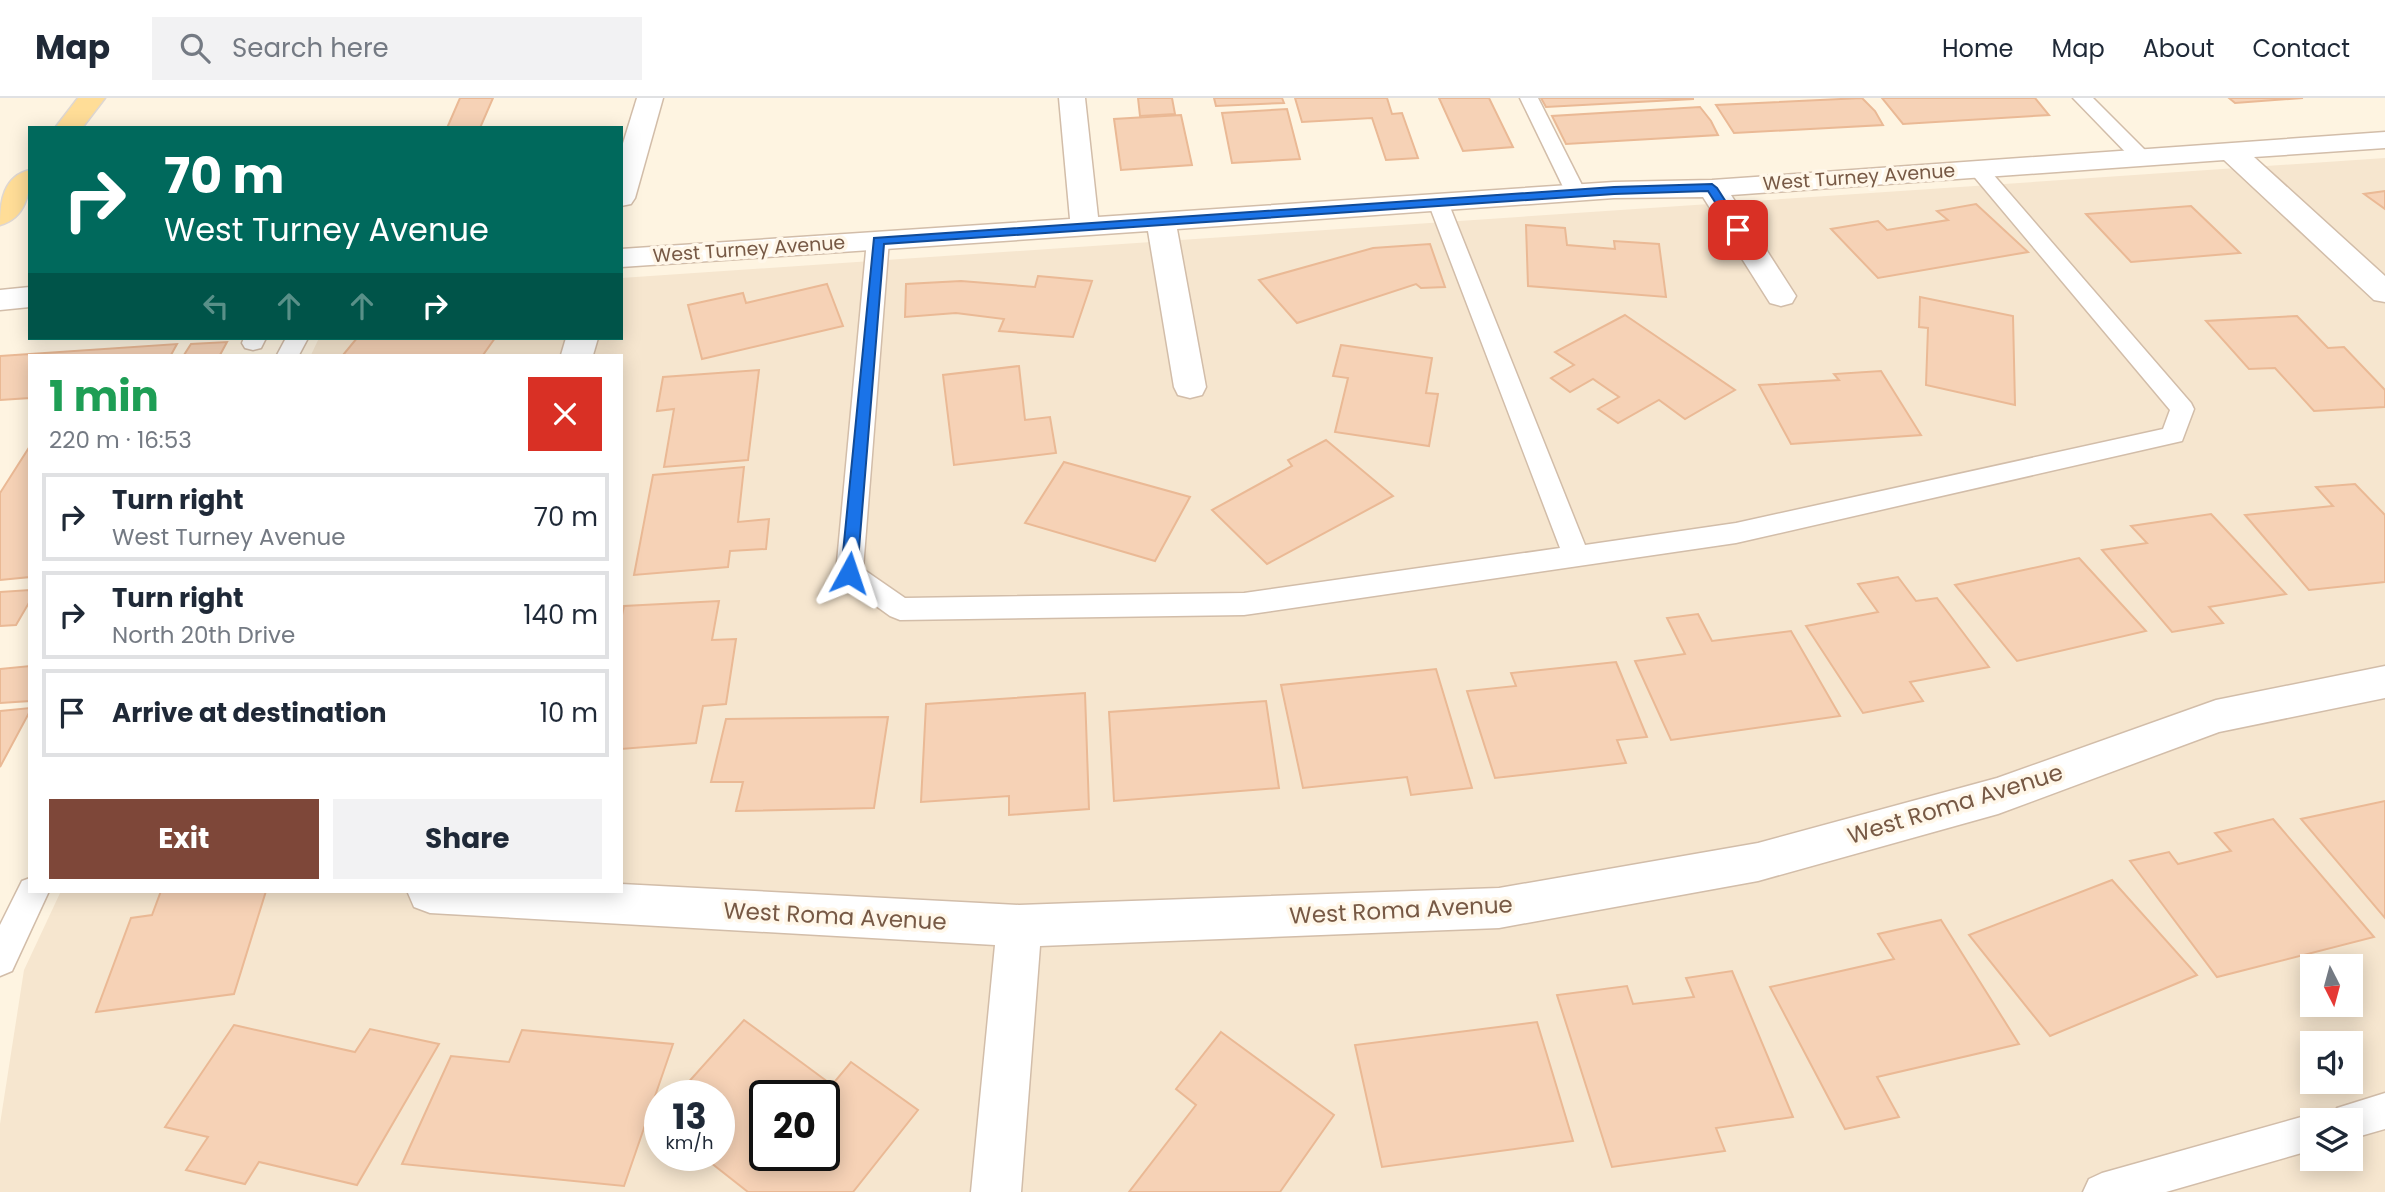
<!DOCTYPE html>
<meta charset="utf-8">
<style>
:root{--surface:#fff;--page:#f2f2f3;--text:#1f2937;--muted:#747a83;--line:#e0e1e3;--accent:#7e4739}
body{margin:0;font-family:Poppins,sans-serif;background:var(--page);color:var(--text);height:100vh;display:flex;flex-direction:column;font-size:26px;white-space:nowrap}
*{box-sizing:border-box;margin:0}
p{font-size:23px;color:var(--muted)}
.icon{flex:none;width:38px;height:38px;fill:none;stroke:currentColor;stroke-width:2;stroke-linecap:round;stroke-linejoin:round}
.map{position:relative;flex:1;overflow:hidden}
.sheet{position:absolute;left:28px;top:256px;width:595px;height:539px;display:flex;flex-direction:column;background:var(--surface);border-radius:0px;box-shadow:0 4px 18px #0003}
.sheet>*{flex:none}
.top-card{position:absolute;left:28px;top:28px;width:595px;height:214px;border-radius:0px;box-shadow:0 4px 18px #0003;background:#00695c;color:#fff;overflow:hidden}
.needle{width:46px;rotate:174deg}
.tools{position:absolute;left:2300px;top:856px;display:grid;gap:14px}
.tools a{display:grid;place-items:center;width:63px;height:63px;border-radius:0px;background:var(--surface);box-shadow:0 4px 18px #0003;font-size:35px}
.speed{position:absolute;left:644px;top:982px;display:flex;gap:14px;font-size:35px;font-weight:700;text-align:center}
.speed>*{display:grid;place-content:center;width:91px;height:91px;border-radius:50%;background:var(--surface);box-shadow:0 4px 18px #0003;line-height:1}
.speed small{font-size:18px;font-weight:400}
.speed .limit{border:4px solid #111;border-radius:10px;background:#fff;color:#111}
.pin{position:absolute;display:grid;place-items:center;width:60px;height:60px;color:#fff;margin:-30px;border-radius:14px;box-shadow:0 4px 10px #0006}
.me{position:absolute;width:77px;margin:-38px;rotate:5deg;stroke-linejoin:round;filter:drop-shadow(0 0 5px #0008)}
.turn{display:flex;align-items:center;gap:24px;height:147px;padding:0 21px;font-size:32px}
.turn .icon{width:91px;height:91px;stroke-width:2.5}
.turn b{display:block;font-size:49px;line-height:60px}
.lanes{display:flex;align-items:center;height:66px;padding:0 21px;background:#0003;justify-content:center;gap:35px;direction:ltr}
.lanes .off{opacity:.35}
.round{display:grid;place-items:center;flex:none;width:74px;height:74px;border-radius:0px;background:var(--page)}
.summary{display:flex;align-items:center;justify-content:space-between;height:119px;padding:0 21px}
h1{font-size:42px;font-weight:700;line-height:52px;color:#1e9e55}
.button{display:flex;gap:14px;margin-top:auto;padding:14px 21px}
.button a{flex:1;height:80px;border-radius:0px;background:var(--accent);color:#fff;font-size:28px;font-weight:700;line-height:80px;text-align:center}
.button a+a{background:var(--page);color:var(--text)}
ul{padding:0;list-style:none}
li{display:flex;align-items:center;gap:21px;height:88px;margin:0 14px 10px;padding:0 7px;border:4px solid var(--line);border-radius:0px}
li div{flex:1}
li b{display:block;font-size:26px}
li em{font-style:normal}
header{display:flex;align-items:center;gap:42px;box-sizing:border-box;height:98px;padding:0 35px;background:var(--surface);border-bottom:2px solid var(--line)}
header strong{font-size:33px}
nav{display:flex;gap:38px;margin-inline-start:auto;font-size:24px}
.search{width:490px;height:63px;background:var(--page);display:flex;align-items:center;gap:18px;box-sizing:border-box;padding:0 24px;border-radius:0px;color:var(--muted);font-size:26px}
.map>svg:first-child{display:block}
.residential{fill:#f6e6cf;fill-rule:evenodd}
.building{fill:#f6d2b6;stroke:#eab995;stroke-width:2;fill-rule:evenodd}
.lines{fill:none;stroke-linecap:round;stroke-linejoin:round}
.service-casing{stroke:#d2bda9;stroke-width:3}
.minor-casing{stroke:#d2bda9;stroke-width:3}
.primary-casing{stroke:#ded7d2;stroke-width:3}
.service{fill:#fff;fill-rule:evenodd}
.minor{fill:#fff;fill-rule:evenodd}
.primary{fill:#ffdd97;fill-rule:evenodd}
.route{fill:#1a73e8;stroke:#114b97;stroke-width:2}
.labels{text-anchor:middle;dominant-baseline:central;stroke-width:7;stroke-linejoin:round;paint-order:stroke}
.far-street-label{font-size:19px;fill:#775945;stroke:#fff7e9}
.street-label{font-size:23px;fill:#775945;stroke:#fff7e9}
</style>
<header>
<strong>Map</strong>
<div class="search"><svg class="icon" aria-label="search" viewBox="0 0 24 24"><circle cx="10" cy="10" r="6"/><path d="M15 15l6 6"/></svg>Search here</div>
<nav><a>Home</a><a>Map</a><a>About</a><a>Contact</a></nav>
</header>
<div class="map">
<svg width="2385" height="1094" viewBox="0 0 2385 1094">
<rect width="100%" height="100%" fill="#fef4e1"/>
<path class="residential" d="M2385,60V1094H0V1026L24,872L61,793H621V257H311L319,240H621V180ZM2312,868H2350V906H2312ZM2312,945H2350V984H2312ZM660,998H719V1057H660ZM765,998H824V1057H765ZM2312,1022H2350V1060H2312Z"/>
<g class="building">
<path d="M460,0H493L480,30H447Z"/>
<path d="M1138,0H1172L1175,16L1140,18Z"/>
<path d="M1214,0H1282L1284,5L1216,8Z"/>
<path d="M1295,0H1387L1392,16L1402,15L1418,60L1386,62L1372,20L1302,24Z"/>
<path d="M1439,0H1489L1513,49L1463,53Z"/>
<path d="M1541,0H1693V1L1546,9Z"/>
<path d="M1862,0L1875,13L1883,27L1734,35L1716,7Z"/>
<path d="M1882,0H2035L2049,17L1903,26Z"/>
<path d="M2229,0H2303L2235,5Z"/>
<path d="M1700,9L1711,23L1718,37L1566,46L1552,18Z"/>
<path d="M1287,11L1300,61L1232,65L1222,15Z"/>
<path d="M1181,17L1192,67L1121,72L1114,21Z"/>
<path d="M2385,93V111L2364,96Z"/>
<path d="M1976,106L2028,154L1878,180L1831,131L1878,123L1887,132L1948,122L1937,113Z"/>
<path d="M2191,108L2240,155L2131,164L2086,116Z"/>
<path d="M1526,127L1565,130L1567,147L1615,151L1614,143L1659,146L1666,199L1528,188Z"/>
<path d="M1430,146L1445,189L1421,190L1416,186L1297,225L1259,182L1373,150Z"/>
<path d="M1038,178L1092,183L1073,239L999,233L1004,221L956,215L905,219L906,186L961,183L1035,189Z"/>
<path d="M827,186L843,228L702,261L688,207L743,195L746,205Z"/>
<path d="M1920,199L2013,218L2015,307L1926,287L1928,230L1919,229Z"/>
<path d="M1625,217L1735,292L1685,321L1659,302L1618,325L1598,311L1619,299L1593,281L1570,294L1551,280L1574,267L1555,254Z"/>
<path d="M2297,218L2328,250L2344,249L2385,292V309L2314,313L2275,270L2249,271L2206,223Z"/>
<path d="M357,240H495L483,257H343Z"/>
<path d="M227,244L220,257H184L191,246Z"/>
<path d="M177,246L171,257H30V300L0,302V258Z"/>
<path d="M1341,247L1432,260L1426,295L1438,296L1429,348L1335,334L1348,280L1333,278Z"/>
<path d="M1019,268L1025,322L1050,319L1056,355L954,367L943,277Z"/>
<path d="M759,272L748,362L664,369L674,311L657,313L663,279Z"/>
<path d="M1881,273L1921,337L1791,346L1759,287L1839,282L1834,276Z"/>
<path d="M1326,342L1393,398L1267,466L1212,412L1292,368L1288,362Z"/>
<path d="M30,348V479L0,482V395Z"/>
<path d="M1064,364L1190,399L1155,463L1025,425Z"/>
<path d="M744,369L738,424L769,421L766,451L730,453L728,469L634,477L653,377Z"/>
<path d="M2355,386L2385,417V484L2309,492L2245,417L2333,408L2316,389Z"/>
<path d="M2211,416L2286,496L2209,509L2223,525L2172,534L2102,452L2147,445L2131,428Z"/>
<path d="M2079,460L2146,533L2017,563L1955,487Z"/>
<path d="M1898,479L1916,503L1937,500L1989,569L1910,584L1923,603L1863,615L1806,528L1878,514L1858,486Z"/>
<path d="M30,492V503L16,527L0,528V494Z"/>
<path d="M719,503L712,542L736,541L726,606L703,608L696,645L621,651V522L624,508Z"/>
<path d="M1698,516L1712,543L1791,533L1840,618L1671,642L1635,563L1685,556L1667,520Z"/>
<path d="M1616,564L1647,639L1617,642L1626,665L1495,680L1467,593L1516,588L1511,575Z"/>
<path d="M30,568V603L0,605V571Z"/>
<path d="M1436,571L1472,690L1411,697L1407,679L1303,690L1281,587Z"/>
<path d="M1085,595L1089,711L1009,717V698L921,704L926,606Z"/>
<path d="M1266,603L1279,690L1114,703L1109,614Z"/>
<path d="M30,610V613L0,669V613Z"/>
<path d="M888,619L874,710L736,713L743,684H711L726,621Z"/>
<path d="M2385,703V820L2301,721Z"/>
<path d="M2273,721L2374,839L2217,879L2130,763L2169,754L2178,766L2231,753L2215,735Z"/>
<path d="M2112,782L2197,877L2050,938L1969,837Z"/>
<path d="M161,793H266L234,896L96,914L131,820L152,817Z"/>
<path d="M1941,822L2019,946L1877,979L1899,1019L1845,1031L1770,889L1894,861L1878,836Z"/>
<path d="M1732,873L1793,1019L1716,1030L1725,1053L1612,1069L1557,897L1627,888L1633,906L1694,899L1686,880Z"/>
<path d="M744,922L832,987L851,964L918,1012L853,1094H748L701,1057H719V998H676ZM765,998H824V1057H765Z"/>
<path d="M1537,924L1573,1043L1382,1069L1355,947Z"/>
<path d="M234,927L355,954L370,931L439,946L357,1087L259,1064L245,1086L186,1072L208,1039L165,1029Z"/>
<path d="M522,932L673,946L624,1088L402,1066L451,958L509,964Z"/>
<path d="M1221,934L1334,1017L1280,1094H1129L1196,1007L1176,991Z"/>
</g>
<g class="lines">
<g class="service-casing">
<g id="service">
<path d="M1520,0H1538L1586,95L1583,99H1569L1566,95Z"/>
<path d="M2073,0H2093L2148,55L2151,59L2148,63H2134Z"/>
<path d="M1978,65L1985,67L2191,305L2194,311L2182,343L1736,445L1244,517L900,522L890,518L840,482L836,475L867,142L870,137H886L889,142L863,471L905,500L1244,495L1560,450L1428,104L1431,100H1445L1448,104L1585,447L1736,425L2163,331L2170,312L1971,75L1968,71L1971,67Z"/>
<path d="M244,240H266L261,250L253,252L245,250L242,245Z"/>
<path d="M286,240H308L299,257H277Z"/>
<path d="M30,780V793H49L12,873L0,878V827L22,783Z"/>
<path d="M2385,995V1031L2350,1041V1022H2332L2337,1010Z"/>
<path d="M2312,1016L2325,1022H2312V1052L2166,1094H2083L2089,1081L2102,1075Z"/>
</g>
</g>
<g class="minor-casing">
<g id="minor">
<path d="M637,0H663L635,100L631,106L621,108V52Z"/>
<path d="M1059,0H1085L1098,119L1614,84L1712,82L2385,34V50L2254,59L2385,178V204L2374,202L2224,62L1731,97L1796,198L1792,205L1781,208L1770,205L1703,99L1614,100L1177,131L1206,289L1202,297L1190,300L1178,297L1174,289L1148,133L621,169V151L1070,121Z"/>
<path d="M30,189V209L0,212V192Z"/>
<path d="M566,240H598L593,257H561Z"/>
<path d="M2385,568V600L2219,634L1998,716L1758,783L1499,830L1040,848L1021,1094H971L995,847L430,815L414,809L408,795V793H621V786L1019,807L1499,790L1758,745L1997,680L2216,602Z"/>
</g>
</g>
<g class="primary-casing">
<g id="primary">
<path d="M78,0H105L82,30H55Z"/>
<path d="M30,72C30,95 26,120 0,127C0,104 3,78 30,72Z"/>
</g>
</g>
<use href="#service" class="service"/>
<use href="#minor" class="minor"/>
<use href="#primary" class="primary"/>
</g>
<path class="route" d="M1712,86L1717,90L1744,132L1743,134H1734L1708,93L1614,96L884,146L857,475L849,481L841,475L874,140L1614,89Z"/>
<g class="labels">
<g class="far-street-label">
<text transform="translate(1859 79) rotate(-4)">West Turney Avenue</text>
<text transform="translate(749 151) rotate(-4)">West Turney Avenue</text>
</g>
<g class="street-label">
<text transform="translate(1955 706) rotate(-17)">West Roma Avenue</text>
<text transform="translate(1401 812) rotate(-3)">West Roma Avenue</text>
<text transform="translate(835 818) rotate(3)">West Roma Avenue</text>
</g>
</g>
</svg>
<div class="tools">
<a><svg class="needle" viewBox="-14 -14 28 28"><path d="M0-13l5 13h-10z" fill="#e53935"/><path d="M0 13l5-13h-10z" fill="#747a83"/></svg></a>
<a><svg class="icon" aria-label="sound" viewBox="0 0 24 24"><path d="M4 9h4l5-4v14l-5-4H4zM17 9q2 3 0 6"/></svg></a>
<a><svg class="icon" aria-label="layers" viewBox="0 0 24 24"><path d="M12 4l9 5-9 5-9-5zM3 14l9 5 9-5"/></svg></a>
</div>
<div class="speed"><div>13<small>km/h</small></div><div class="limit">20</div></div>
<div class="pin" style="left:1738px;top:132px;background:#d93025"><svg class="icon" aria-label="arrive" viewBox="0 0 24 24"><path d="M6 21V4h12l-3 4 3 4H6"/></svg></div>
<svg class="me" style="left:849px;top:475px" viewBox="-20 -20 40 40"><path d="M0-17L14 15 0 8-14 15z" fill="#1a73e8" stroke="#fff" stroke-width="4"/></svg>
<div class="top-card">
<div class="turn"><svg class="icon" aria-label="right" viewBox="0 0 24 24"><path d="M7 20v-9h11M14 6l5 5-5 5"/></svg><div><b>70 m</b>West Turney Avenue</div></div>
<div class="lanes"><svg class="icon off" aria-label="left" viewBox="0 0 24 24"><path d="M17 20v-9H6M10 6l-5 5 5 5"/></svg><svg class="icon off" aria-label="ahead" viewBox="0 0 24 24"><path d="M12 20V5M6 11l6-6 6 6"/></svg><svg class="icon off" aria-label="ahead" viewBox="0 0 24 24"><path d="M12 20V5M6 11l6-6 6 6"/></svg><svg class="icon" aria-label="right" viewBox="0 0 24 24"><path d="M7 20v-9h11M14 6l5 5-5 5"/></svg></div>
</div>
<section class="sheet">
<div class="summary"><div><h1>1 min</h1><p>220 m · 16:53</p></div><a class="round" style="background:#d93025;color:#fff"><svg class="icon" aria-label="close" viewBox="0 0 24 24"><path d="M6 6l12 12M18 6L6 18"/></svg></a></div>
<ul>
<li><svg class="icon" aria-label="right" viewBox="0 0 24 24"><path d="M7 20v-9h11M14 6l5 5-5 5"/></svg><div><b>Turn right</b><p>West Turney Avenue</p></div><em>70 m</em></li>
<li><svg class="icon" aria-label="right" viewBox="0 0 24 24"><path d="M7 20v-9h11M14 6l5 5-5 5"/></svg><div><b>Turn right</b><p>North 20th Drive</p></div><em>140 m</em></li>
<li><svg class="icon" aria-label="arrive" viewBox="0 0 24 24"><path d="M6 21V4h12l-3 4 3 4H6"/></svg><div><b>Arrive at destination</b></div><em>10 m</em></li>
</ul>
<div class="button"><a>Exit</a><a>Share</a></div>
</section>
</div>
